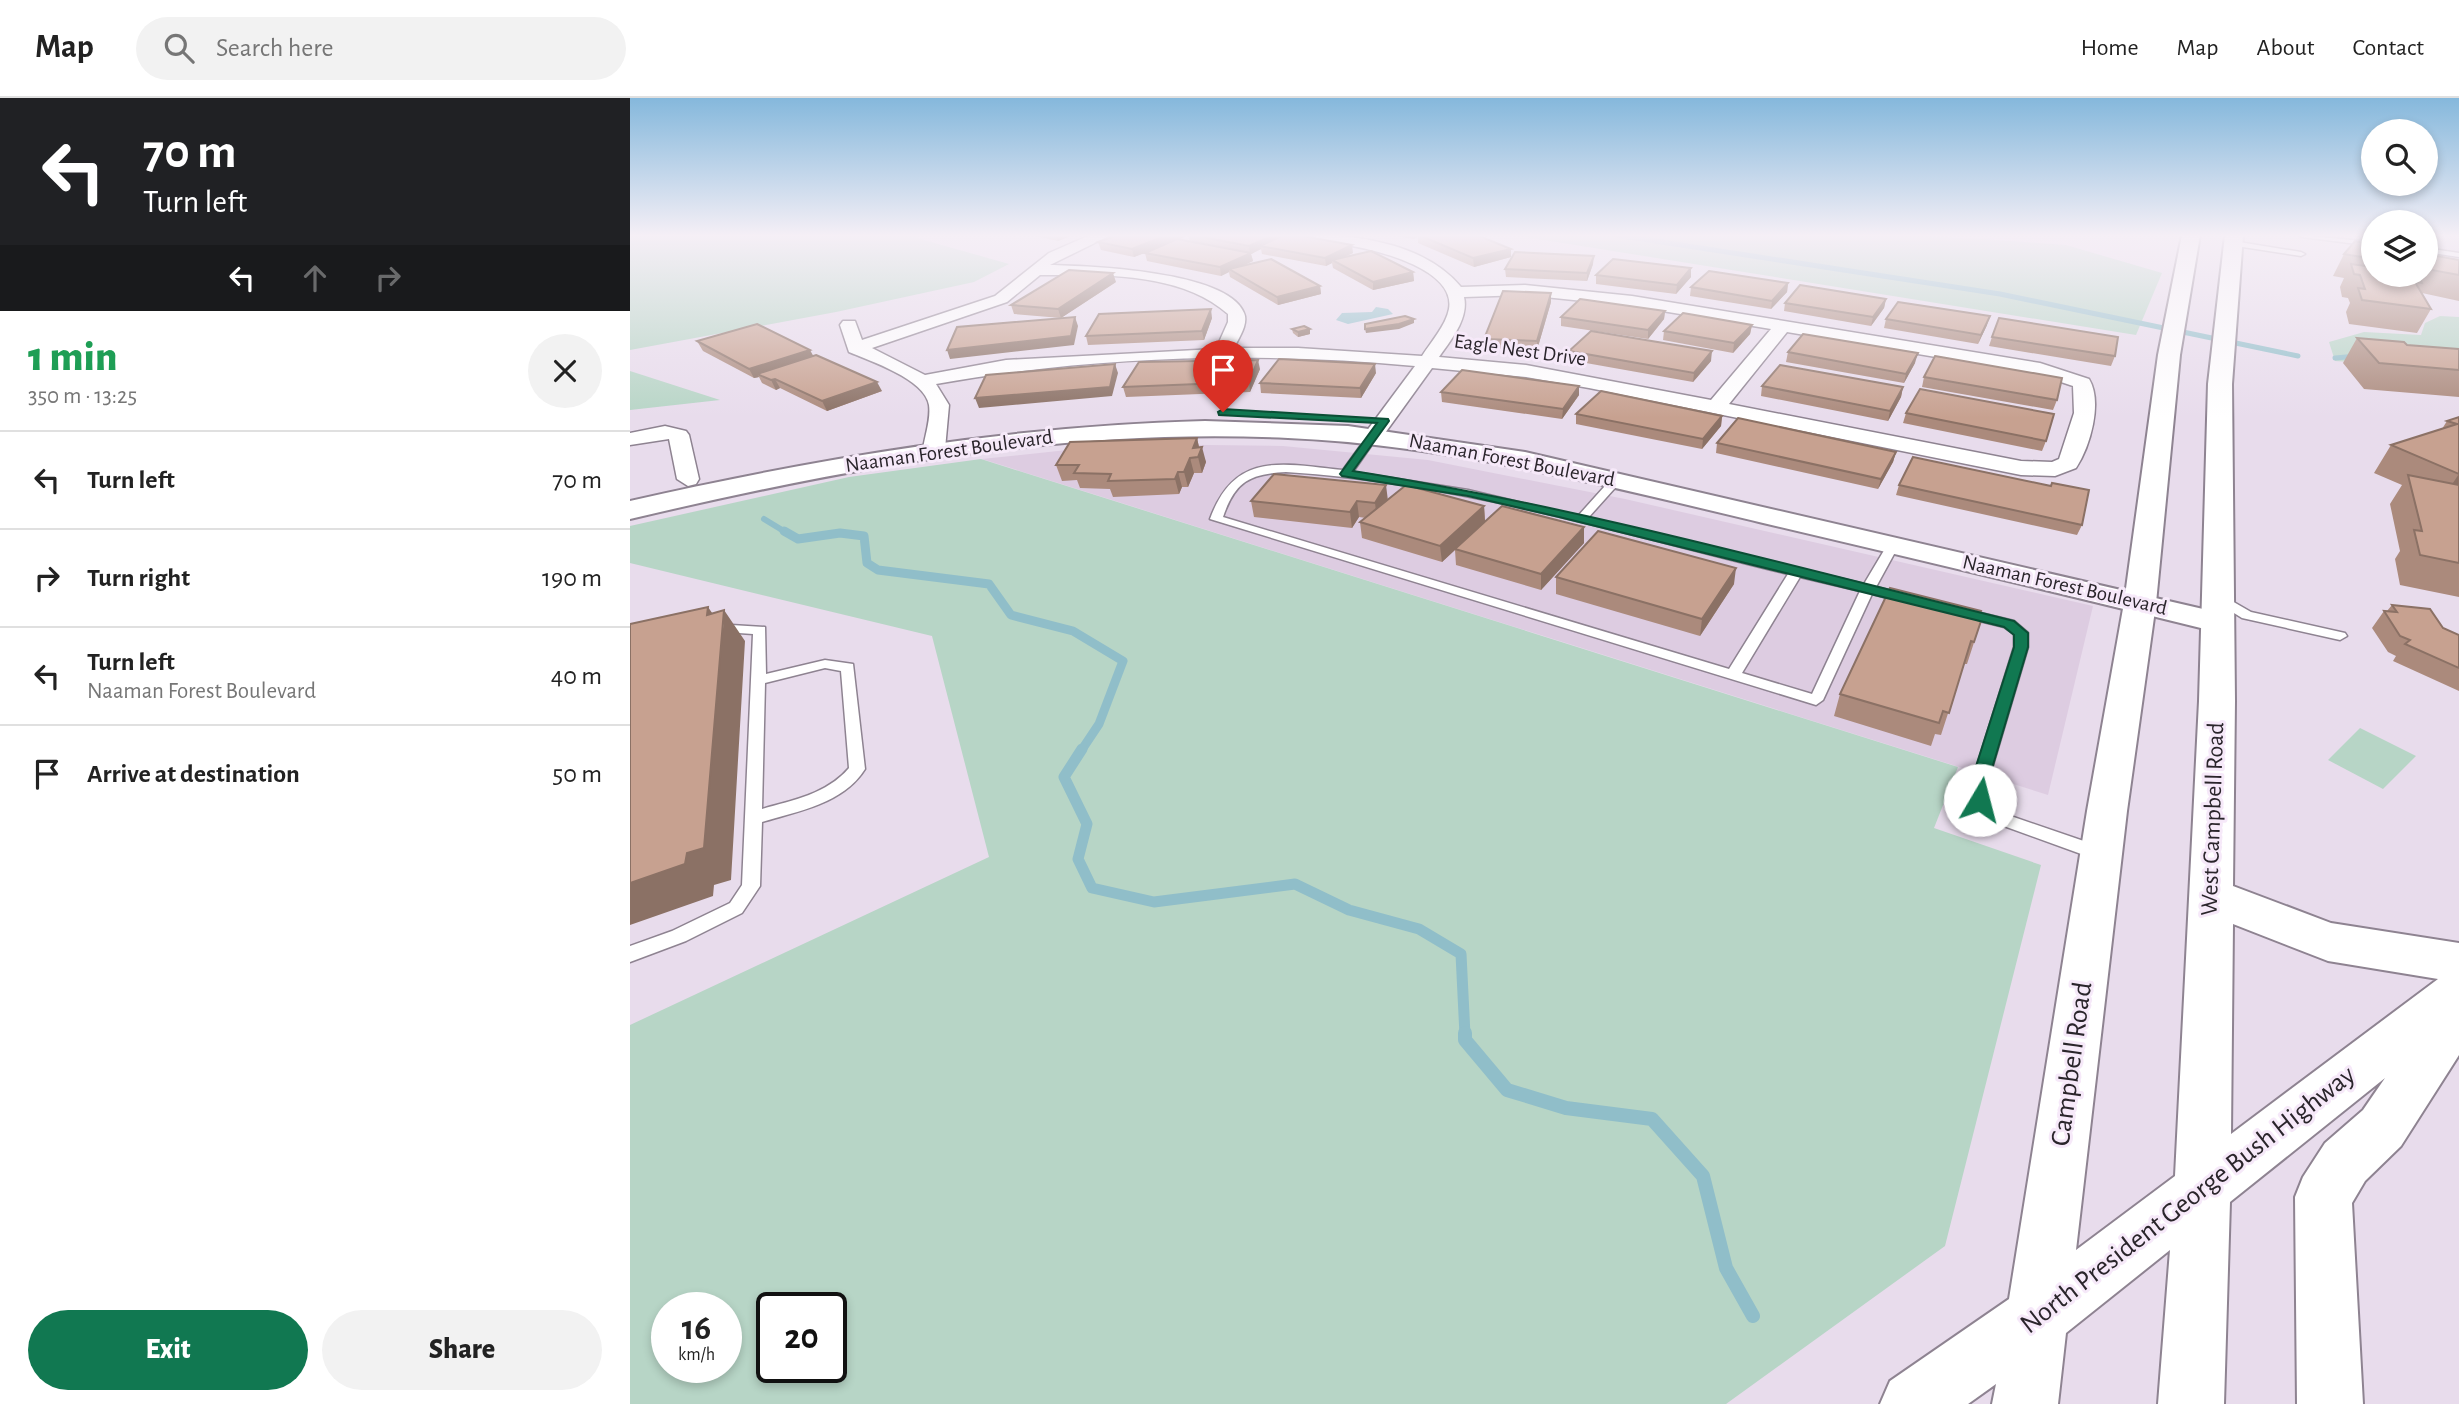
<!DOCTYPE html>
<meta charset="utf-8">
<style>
:root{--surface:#fff;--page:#f2f2f2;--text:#222;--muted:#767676;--line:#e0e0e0;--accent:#117851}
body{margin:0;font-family:"Alegreya Sans",sans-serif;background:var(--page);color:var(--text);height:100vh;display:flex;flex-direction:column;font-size:26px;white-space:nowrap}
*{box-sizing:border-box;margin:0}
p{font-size:23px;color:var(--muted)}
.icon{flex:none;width:38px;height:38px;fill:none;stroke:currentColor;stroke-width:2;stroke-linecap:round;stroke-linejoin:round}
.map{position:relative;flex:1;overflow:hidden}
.panel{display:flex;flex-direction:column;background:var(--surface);width:630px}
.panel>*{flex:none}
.hud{background:#202124;color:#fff;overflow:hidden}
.buttons{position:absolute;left:1731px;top:21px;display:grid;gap:14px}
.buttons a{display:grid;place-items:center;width:77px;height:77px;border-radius:50%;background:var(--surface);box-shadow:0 4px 10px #0003;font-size:35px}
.speed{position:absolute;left:21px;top:1194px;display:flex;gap:14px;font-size:35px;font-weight:700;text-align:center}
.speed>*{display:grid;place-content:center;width:91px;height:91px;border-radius:50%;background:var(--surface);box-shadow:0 4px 10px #0003;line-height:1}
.speed small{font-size:18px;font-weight:400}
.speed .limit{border:4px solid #111;border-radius:10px;background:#fff;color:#111}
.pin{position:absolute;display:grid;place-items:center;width:60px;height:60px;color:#fff;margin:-72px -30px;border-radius:50% 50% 50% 0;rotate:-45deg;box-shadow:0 0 7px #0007}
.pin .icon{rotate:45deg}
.me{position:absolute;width:77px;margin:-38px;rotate:8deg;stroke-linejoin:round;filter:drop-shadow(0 0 5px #0008)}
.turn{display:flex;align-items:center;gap:24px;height:147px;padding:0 28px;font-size:32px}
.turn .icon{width:91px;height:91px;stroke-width:2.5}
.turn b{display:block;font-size:49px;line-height:60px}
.lanes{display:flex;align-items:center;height:66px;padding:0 28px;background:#0003;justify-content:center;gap:35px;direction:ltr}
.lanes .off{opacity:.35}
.round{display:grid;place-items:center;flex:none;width:74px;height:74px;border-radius:37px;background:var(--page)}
.summary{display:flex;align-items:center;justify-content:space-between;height:119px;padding:0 28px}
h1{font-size:42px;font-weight:800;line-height:52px;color:#1e9e55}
.cta{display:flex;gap:14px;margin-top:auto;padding:14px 28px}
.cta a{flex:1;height:80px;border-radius:42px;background:var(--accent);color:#fff;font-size:28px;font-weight:800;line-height:80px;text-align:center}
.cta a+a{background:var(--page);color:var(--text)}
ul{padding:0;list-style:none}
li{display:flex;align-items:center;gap:21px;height:98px;padding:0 28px;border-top:2px solid var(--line)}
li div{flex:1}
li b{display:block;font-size:26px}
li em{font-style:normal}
header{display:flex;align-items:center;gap:42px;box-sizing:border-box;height:98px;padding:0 35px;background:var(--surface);border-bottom:2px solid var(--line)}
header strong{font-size:33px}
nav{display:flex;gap:38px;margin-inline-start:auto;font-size:24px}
.search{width:490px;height:63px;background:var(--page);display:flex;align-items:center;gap:18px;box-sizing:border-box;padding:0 24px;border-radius:38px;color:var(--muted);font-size:26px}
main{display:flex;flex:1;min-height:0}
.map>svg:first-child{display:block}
.built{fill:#ddcce1}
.green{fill:#b7d5c6;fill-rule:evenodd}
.water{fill:#90bec9}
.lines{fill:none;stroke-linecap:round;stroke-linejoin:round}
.stream-far4{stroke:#90bec9;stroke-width:5}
.stream-far3{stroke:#90bec9;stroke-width:6}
.stream-far2{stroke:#90bec9;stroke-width:9}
.stream-far1{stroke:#90bec9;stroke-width:11}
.stream{stroke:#90bec9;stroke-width:14}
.service-casing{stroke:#8e8391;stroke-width:3}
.minor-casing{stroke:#8e8391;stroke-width:3}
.tertiary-casing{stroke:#8e8391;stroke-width:4}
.secondary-casing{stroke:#8e8391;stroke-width:4}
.service{fill:#fff;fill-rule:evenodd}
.minor{fill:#fff;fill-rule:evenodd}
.tertiary{fill:#fff;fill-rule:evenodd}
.secondary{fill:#fff;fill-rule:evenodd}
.wall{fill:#ab8a7c;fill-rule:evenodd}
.shaded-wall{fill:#8b7165}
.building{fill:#c7a190;stroke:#8b7165;stroke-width:2}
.route{fill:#117851;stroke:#0b4e35;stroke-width:2}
.labels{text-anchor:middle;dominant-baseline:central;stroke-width:6;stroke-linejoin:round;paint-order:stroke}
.far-street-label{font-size:21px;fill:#2a252b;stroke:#f6e9f9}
.street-label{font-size:24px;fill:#2a252b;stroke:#f6e9f9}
.near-street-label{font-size:28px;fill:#2a252b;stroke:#f6e9f9}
</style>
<header>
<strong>Map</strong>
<div class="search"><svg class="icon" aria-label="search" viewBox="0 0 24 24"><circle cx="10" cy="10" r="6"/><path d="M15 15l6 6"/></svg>Search here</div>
<nav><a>Home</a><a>Map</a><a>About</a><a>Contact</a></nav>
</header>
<main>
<section class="panel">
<div class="hud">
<div class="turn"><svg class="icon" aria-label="left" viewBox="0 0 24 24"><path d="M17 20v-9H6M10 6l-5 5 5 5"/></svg><div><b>70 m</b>Turn left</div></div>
<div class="lanes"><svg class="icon" aria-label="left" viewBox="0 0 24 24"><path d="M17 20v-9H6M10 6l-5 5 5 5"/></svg><svg class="icon off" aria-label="ahead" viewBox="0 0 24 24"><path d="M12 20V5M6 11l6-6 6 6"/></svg><svg class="icon off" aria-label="right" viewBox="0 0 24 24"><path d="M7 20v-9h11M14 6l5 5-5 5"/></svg></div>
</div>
<div class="summary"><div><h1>1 min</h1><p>350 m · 13:25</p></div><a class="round"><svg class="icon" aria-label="close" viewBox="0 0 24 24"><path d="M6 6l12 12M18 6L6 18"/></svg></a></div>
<ul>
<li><svg class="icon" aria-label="left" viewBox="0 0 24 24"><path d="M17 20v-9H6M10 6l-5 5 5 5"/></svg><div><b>Turn left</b></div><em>70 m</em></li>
<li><svg class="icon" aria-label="right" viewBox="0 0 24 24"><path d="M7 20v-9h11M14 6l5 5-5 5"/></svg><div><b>Turn right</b></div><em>190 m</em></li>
<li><svg class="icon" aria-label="left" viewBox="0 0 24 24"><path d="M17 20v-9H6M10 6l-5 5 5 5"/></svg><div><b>Turn left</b><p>Naaman Forest Boulevard</p></div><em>40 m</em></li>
<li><svg class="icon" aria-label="arrive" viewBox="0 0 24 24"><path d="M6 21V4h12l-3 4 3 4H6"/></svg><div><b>Arrive at destination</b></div><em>50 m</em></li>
</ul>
<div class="cta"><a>Exit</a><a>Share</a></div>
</section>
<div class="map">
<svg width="1829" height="1306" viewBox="0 0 1829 1306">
<rect width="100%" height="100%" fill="#e8dcec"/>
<g class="built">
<path d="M1796,137H1829V160L1796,156Z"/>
<path d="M493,346L653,348L798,362L995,401L1463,508L1418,697L352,361Z"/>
</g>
<g class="green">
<path d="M0,137H293L287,140L379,166L344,184L206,214L0,252Z"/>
<path d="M883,137H1280L1382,143L1436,147L1532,175L1506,237Z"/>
<path d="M1810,218L1829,219V271L1705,263L1699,244L1734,234L1791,237L1795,225Z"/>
<path d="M0,273L90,302L0,312Z"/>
<path d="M351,361L1328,669L1304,730L1411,767L1315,1148L1096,1306H0V927L359,759L302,538L0,465V428L219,379ZM96,1209V1269H37V1209ZM201,1209V1269H142V1209Z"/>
<path d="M1730,630L1786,658L1753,691L1698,662Z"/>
</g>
<path class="water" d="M746,209L758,211L763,216L718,226L706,222L712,215L742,214Z"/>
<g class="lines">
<g class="stream-far4">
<path d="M986,137L1370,196L1668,258"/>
<path d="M1705,260L1727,258"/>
</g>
<path class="stream-far3" d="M134,421L157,435"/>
<path class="stream-far2" d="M154,433L168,441L210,435L234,438L237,465L248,472L359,486L381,517L443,533L493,563L469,626L451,653"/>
<path class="stream-far1" d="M452,651L434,679L457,726L448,761L462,790L524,804L665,786L719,812L789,831L831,856L835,937"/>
<path class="stream" d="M835,935V942L877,992L936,1010L1022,1021L1073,1078L1096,1170L1123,1218"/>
<g class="service-casing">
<g id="service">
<path d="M1669,137L1743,144V148L1672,139Z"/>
<path d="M1603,143L1671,154L1675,156L1671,158L1600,147Z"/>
<path d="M1796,150L1829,155V159L1796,154Z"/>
<path d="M743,335L748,338L723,374L838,392L948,418L983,379L987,378L993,381L958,420L1234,486L1259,444H1267L1269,447L1246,489L1282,498L1284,501L1277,505L1242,496L1193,602L1186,607L580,421C605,352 653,366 713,372L739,336ZM656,374C826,384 993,436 1158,476L1099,571L593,419C605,384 619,376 656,374ZM1170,479L1230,493L1182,596L1112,575Z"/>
<path d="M1588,495L1621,514L1715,535L1717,538L1710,542L1612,520L1583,502V496Z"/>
<path d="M1330,510L1384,523L1398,535V549L1358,684V700L1372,715L1477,751L1480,756L1477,761H1465L1360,723L1342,702V684L1384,549V536L1374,529L1325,517V511Z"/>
<path d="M85,526L135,529L136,576L195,562L223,566L235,671C213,706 168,713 132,724L130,788L112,815L56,843L0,864V848L42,833L100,805L112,787L123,536L80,533L78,530ZM195,570L211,573L219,670C197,696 163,702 132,711L135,585Z"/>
</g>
</g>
<g class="minor-casing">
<g id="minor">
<path d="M460,137H481L420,167C460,168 598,173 614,215C619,226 608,241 604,250H668L792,258C801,244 816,227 819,211C826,172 750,153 722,148C710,145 690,145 681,137C732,137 796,147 831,189L895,187L1002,198L1410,265L1459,281C1473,304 1460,349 1446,370L1425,378L1391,377L959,290L896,279L802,270L750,342L743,344L733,338L785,268C627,253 463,258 306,286L319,307L315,351L304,357L296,356L293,351C295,337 301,321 299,307C295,281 240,263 219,254L210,227L213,223H225L232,242L365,198L419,155ZM410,177C470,177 550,173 598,216V224L586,251L376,262L295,277L242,250L377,204ZM895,197L1002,208L1141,231L1081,302L896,267L809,259C821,242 839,220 834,199ZM1157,234L1407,276L1443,288L1444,315L1429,361L1422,364L1391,363L1099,306Z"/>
<path d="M35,328L56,333L59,337L69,381L66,386L58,388L47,381L39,341L0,347V335Z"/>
</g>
</g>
<g class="tertiary-casing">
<path id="tertiary" d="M575,323L718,328L895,354L1599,517L1604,524L1599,531L1587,534C1435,496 1282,460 1129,424C974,387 818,347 658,340C435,329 216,370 0,421V403C190,360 379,328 575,323Z"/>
</g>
<g class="secondary-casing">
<path id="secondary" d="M1552,137H1570L1550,257L1526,505L1497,713L1446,1152L1545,1078L1569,603L1578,286L1595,137H1613L1602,286L1605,603L1603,788L1701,825L1829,845V957L1771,1048L1735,1083L1722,1105L1733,1306H1667L1665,1099L1673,1079L1695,1045L1733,1012L1755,980L1600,1104L1594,1306H1528L1540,1152L1436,1235L1428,1306H1362L1366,1286L1338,1306H1250L1260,1283L1379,1201L1457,713L1494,505L1528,257ZM1603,826L1698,863L1808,881L1601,1036Z"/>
</g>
<use href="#service" class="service"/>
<use href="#minor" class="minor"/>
<use href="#tertiary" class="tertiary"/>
<use href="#secondary" class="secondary"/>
</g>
<g class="wall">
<path d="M401,137H443L428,143Z"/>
<path d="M488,137H651V139L723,155L714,159L783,174L784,183L743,192L703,170L702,165L696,168L632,156L631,151L621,156L623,163L614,167L690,188L691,196L648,207L600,179L599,174L591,178L517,163L515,155L504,159L471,152L468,144ZM558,137L560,144L548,142Z"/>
<path d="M760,137H847L881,159L844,169L788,145V139L784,141Z"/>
<path d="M1743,147V177H1796V156L1829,162V203L1792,195L1801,211L1787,235L1719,226L1716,214L1720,205L1718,200L1712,199L1710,189L1714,180L1703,178L1714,156Z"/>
<path d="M963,166L957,183L876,179L875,171Z"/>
<path d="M966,177L1061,179L1046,196L966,186Z"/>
<path d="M486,184L431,220L384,216L381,207Z"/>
<path d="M1158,185L1157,194L1141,211L1060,198L1061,189Z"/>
<path d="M1256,201L1254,210L1241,228L1154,213L1155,205Z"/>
<path d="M921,204L907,252L855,250L854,241Z"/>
<path d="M1035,213L1034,221L1018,241L931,228V219Z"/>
<path d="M582,220L574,242L458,247L456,238Z"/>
<path d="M1256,221L1357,227L1348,246L1254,230Z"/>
<path d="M1122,227L1120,236L1103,255L1033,242L1034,233Z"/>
<path d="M662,231H680V236L668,239L663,235Z"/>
<path d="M1362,239L1485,258L1481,268L1359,248Z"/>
<path d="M1727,240L1777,247L1829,251V299L1734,291L1713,265Z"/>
<path d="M67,243L183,257L252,293L197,313L150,290L146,292L132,285L129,279L124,280L73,253Z"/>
<path d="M939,253L1081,263L1063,284L939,262Z"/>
<path d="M1158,254L1285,265L1274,285L1156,264Z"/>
<path d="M630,271L620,294L496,299L493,289Z"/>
<path d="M746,275L731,300L631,295L630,285Z"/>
<path d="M1294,279L1427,302L1423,312L1292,289Z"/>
<path d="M949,288V297L932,321L812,304L811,294Z"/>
<path d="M1132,288L1273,289L1271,299L1258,323L1131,298Z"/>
<path d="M1276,315L1416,343L1412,353L1273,325Z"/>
<path d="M946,316L1092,318L1091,328L1072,351L946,326Z"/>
<path d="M1829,319V499L1770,487L1765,461L1770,453L1760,406L1772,387L1744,375L1761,347L1812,331L1817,323Z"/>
<path d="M567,340L569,349L576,364L572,375H564L558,389H552L549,396L483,399L480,391L450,390L447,382L432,383L426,367Z"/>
<path d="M1087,345L1266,354L1263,364L1248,391L1086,355Z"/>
<path d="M1422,385L1452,427L1447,437L1266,397L1269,387L1421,388Z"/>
<path d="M758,402L854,408L855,423L954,445L911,492L826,467L825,452L812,464L732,440L730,424L736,420L729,419L722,430L624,419L621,403Z"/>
<path d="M926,479L1104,486L1070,538L926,496Z"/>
<path d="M1762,507L1829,537V593L1763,563L1766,558L1758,554L1742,530L1754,513H1757Z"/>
<path d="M1347,522L1351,523L1337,566H1334L1311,637L1305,636L1301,648L1204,618L1210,596Z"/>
</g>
<g class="shaded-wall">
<path d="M426,137H443L428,143Z"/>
<path d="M537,137H559L504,159L502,151Z"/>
<path d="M644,137H651V142L630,148L631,151L621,156L623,163L602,173L599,171V174L591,178L590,169L620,156L619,148Z"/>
<path d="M722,147L723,155L705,163L702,162V165L696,168L695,160Z"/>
<path d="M881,151V159L844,169L843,160Z"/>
<path d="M964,158L963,166L957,183V175Z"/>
<path d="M1061,170V179L1046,196L1047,187Z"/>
<path d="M783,174L784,183L743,192V184Z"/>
<path d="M483,175L486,184L431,220L428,211Z"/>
<path d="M1158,185L1157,194L1141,211L1142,203Z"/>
<path d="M690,188L691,196L648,207L647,199Z"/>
<path d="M921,195V204L907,252V243Z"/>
<path d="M1256,201L1254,210L1241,228L1243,219Z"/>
<path d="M581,211L582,220L574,242L572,233Z"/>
<path d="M1035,213L1034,221L1018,241V232Z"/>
<path d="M1360,218L1357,227L1348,246L1351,237Z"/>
<path d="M445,219L448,228L444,247L320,261L317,252Z"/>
<path d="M784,221V225L769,231L736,235L735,231Z"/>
<path d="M1122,227L1120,236L1103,255L1104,245Z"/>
<path d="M680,231V236L668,239V234Z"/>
<path d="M180,252L185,261L127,276L129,279L124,280L119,271Z"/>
<path d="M1082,253L1081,263L1063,284L1064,275Z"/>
<path d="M1288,255L1285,265L1274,285L1276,276Z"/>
<path d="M628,262L630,271L620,294L619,284Z"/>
<path d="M485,266L488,275L482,298L349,310L345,300Z"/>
<path d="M745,266L746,275L731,300L730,290Z"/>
<path d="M145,281L150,290L146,292L141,282Z"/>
<path d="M247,284L252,293L197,313L192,303Z"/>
<path d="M949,288V297L932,321L933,311Z"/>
<path d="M1273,289L1271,299L1258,323L1260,313Z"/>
<path d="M1092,318L1091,328L1072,351L1073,341Z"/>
<path d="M567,340L570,354L572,349L576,364L572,375L568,359L563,350Z"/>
<path d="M1266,354L1263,364L1248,391L1251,381Z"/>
<path d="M560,360L564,375L558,389L554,374Z"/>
<path d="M548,374L552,389L549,396L545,381Z"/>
<path d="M1829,376V398L1810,404Z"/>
<path d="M756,387L758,403L747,421L745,405Z"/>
<path d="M727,403L729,419L722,430L720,414Z"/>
<path d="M854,408L855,424L812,464L810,448Z"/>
<path d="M954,429V445L911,492V476Z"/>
<path d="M1106,470L1104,486L1070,538L1072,521Z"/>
<path d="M78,509L93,531L94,512L115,543L101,782L84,787L83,798L0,827V785L77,517Z"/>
</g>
<g class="building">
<path d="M488,137H537L502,151L468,144Z"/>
<path d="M562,137H644L619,148Z"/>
<path d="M654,137H667L722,147L695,160L630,148Z"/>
<path d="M789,137H847L881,151L843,160Z"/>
<path d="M547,141L621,155L590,169L515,155Z"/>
<path d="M1725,143L1743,147V161L1714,156Z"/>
<path d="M741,153L783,174L743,184L702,162Z"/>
<path d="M885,154L964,158L957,175L875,171Z"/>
<path d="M1796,156L1829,162V177L1796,171Z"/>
<path d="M641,161L690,188L647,199L599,171Z"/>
<path d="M983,161L1061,170L1047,187L966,177Z"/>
<path d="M1721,166L1743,169V177H1789L1792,185L1785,184L1801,211L1732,202L1728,190L1735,191L1730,177L1724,176Z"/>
<path d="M439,172L483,175L428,211L381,207Z"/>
<path d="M1079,173L1158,185L1142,203L1061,189Z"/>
<path d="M1170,187L1256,201L1243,219L1155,205Z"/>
<path d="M873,193L921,195L907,243L854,241Z"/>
<path d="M950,201L1035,213L1018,232L931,219Z"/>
<path d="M1268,204L1360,218L1351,237L1256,221Z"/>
<path d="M581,211L572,233L456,238L469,216Z"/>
<path d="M1053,215L1122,227L1104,245L1034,233Z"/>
<path d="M775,218L784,221L769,226L735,231V226Z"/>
<path d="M445,219L441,238L317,252L327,229Z"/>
<path d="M1369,220L1488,239L1485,258L1362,239Z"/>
<path d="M127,226L180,252L119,271L67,243Z"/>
<path d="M674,228L680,231L668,234L662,231Z"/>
<path d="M961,233L1082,253L1064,275L939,253Z"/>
<path d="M1173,236L1288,255L1276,276L1158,254Z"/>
<path d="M1727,240L1774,244L1777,247L1829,251V272L1749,265Z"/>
<path d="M186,257L247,284L192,303L145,281L141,282L127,276Z"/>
<path d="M1305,258L1432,280L1427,302L1294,279Z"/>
<path d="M649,261L745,266L730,290L630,285Z"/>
<path d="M628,262L619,284L493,289L509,264Z"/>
<path d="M485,266L480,289L345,300L356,277Z"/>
<path d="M1150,267L1273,289L1260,313L1132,288Z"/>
<path d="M832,272L949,288L933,311L811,294Z"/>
<path d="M1290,291L1424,316L1416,343L1276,315Z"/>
<path d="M971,293L1092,318L1073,341L946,316Z"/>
<path d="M1829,319V376L1761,347L1827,326L1817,323Z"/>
<path d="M1108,320L1266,354L1251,381L1087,345Z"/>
<path d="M567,340L563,350L572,349L568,359L560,360L554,374H548L545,381L478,383L481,376L444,375L449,367H426L440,344Z"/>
<path d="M1283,359L1421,388L1422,385L1459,392L1452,427L1269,387Z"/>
<path d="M644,376L756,387L745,405L727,403L720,414L621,403Z"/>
<path d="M1778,377L1829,387V465L1790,457L1784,432L1792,433Z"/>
<path d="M776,387L854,408L810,448L730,424Z"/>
<path d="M872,408L954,429L911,476L825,451Z"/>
<path d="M968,433L1106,470L1072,521L926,479Z"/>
<path d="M1260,490L1351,513L1347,522L1351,523L1344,544L1341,543L1319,615L1313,613L1309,625L1210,596Z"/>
<path d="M1762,507L1800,511L1813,530L1829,537V570L1775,546L1780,542L1770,538L1754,513L1767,514Z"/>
<path d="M78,509L77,517L94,512L74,750L57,755L55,766L0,785V526Z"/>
</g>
<linearGradient id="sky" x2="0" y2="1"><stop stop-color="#85b8dc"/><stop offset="0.43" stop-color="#f5eff6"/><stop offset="1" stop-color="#f5eff6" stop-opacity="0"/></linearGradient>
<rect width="1829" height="320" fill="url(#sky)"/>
<path class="route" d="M593,311L758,321L759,323L723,373C946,408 1165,469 1384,523L1398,535V549L1358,684L1356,706H1344L1341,684L1384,549V537L1374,529L929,419L838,398L712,378L710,376L747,325L589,317L588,314Z"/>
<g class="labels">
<g class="far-street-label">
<text transform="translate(890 252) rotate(8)">Eagle Nest Drive</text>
<text transform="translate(319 353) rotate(-8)">Naaman Forest Boulevard</text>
<text transform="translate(882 362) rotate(11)">Naaman Forest Boulevard</text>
<text transform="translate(1435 487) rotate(13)">Naaman Forest Boulevard</text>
</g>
<g class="street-label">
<text transform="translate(1583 721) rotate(-88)">West Campbell Road</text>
</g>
<g class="near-street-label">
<text transform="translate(1442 966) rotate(-82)">Campbell Road</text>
<text transform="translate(1558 1102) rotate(-38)">North President George Bush Highway</text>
</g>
</g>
</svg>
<div class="buttons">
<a><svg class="icon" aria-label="search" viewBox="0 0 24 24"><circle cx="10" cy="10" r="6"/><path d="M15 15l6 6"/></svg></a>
<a><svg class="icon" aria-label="layers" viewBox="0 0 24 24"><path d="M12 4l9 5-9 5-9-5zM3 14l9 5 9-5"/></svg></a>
</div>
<div class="speed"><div>16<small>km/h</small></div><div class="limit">20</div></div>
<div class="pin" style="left:593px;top:314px;background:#d93025"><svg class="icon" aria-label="arrive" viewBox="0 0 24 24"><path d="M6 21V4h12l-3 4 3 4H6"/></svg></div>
<svg class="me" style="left:1350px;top:702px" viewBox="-20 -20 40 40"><circle r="19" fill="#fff"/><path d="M0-13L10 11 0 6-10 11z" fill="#117851"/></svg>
</div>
</main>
